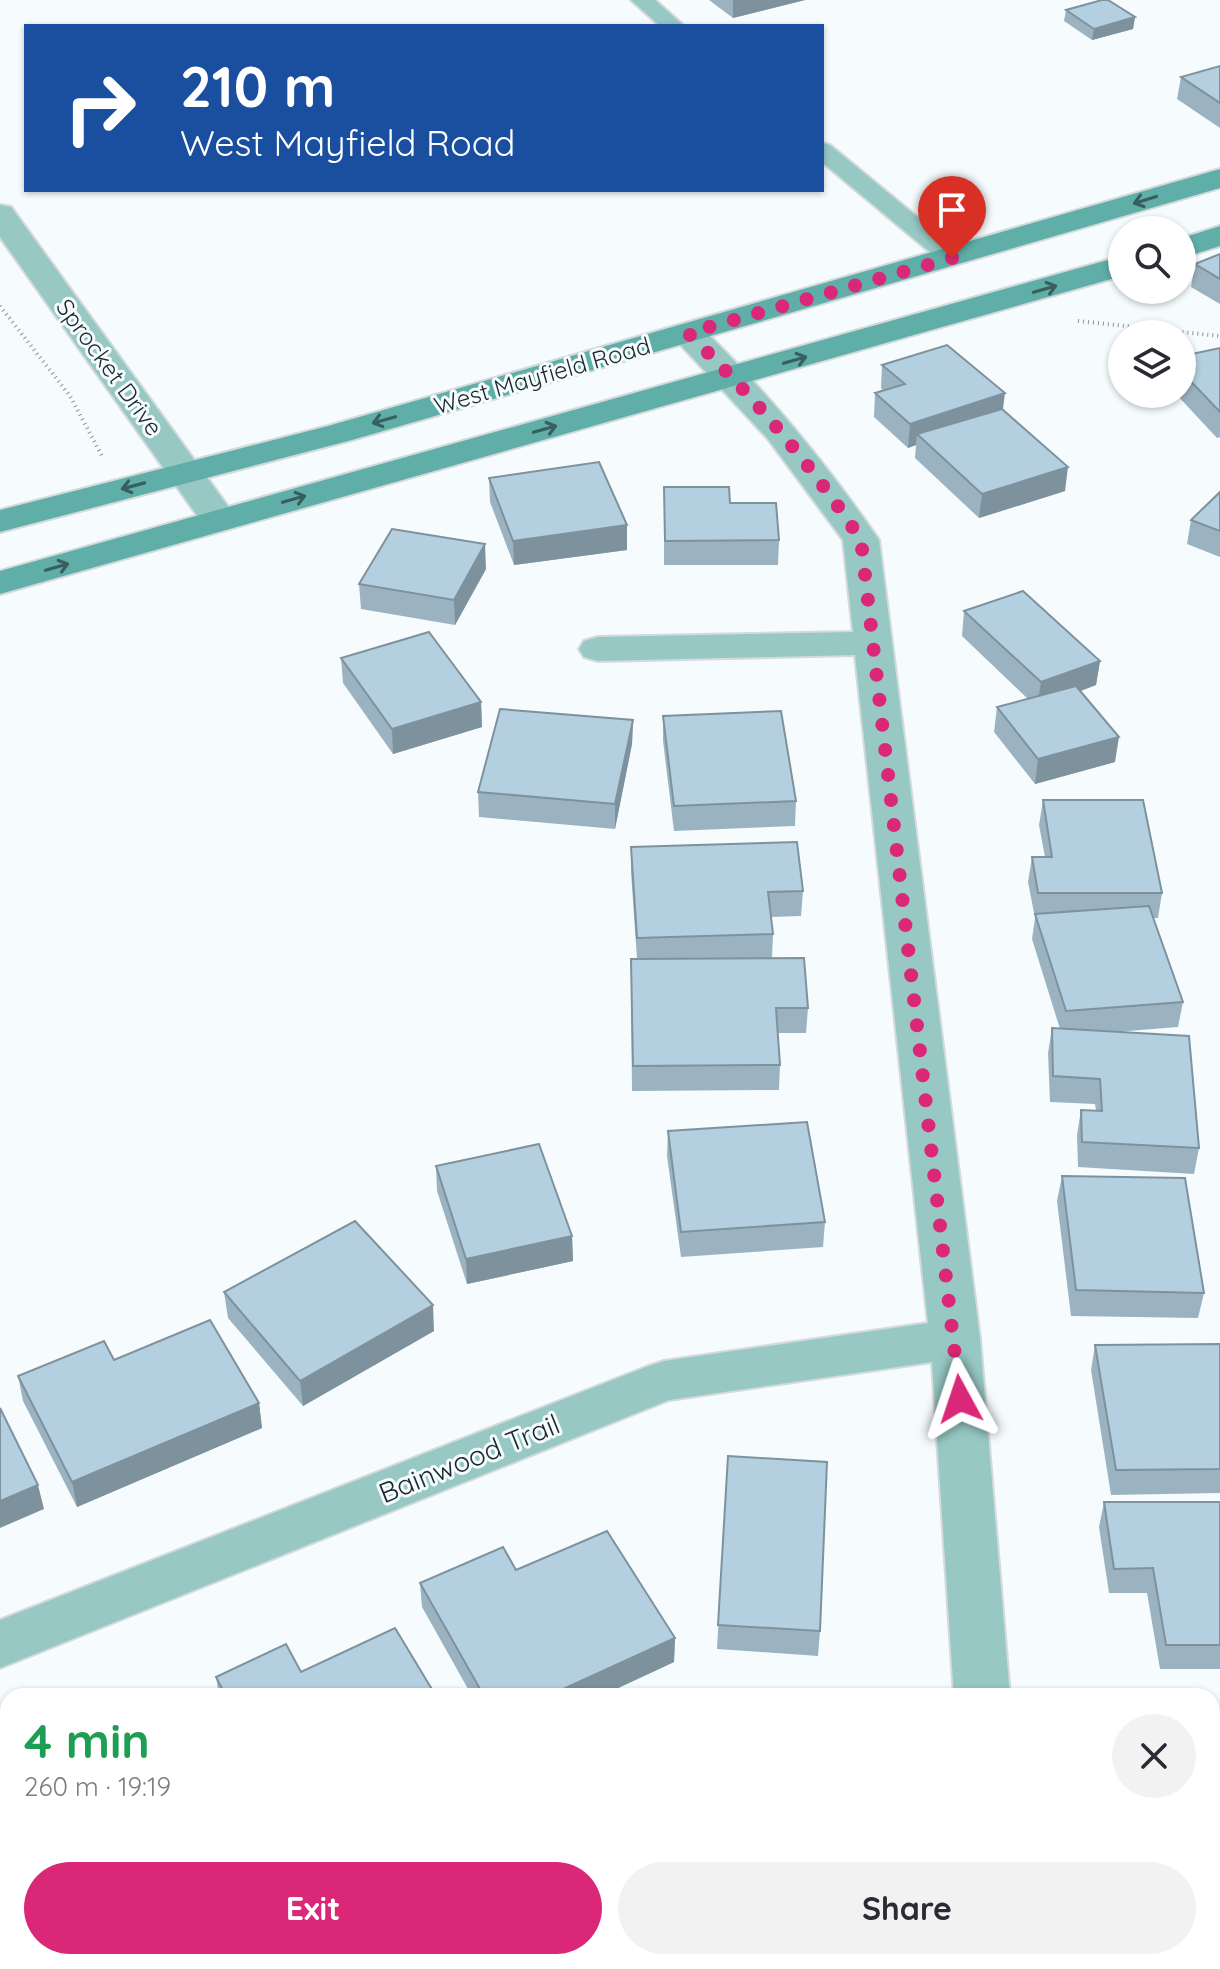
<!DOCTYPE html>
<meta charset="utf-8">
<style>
:root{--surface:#fff;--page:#f2f2f3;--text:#2b2b33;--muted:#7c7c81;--accent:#db2777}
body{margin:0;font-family:Quicksand,sans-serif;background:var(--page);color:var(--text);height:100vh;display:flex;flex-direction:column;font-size:30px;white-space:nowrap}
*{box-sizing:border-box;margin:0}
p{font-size:26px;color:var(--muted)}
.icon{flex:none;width:44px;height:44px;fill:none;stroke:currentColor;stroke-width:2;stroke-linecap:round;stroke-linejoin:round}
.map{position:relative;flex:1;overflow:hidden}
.drawer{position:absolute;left:0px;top:1688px;width:1220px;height:282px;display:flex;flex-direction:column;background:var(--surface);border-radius:24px 24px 0 0;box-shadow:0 2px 6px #0004}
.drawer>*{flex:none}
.top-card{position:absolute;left:24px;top:24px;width:800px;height:168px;border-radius:0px;box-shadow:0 2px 6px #0004;background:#1a4fa0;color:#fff;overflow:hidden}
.fabs{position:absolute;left:1108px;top:216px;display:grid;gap:16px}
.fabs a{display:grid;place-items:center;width:88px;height:88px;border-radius:50%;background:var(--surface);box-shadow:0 2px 6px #0004;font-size:40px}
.pin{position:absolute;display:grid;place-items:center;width:68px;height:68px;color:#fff;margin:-82px -34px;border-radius:50% 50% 50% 0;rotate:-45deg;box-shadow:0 0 8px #0007}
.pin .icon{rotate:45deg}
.me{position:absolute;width:88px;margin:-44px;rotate:355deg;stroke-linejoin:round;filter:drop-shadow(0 0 6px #0008)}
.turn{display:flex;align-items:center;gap:28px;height:168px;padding:0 24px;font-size:36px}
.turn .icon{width:104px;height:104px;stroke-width:2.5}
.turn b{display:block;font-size:56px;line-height:68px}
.round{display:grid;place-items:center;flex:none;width:84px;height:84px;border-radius:42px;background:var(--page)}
.head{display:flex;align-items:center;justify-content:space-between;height:136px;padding:0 24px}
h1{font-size:48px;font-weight:800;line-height:60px;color:#1e9e55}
.button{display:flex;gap:16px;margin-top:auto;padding:16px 24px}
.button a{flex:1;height:92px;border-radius:48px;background:var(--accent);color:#fff;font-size:32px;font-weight:800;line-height:92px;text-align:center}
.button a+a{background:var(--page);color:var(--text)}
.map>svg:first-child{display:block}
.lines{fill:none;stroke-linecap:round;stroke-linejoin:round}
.lane-casing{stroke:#d3dadc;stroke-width:4}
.street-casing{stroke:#d3dadc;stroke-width:4}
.secondary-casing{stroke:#d3dadc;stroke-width:4}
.path{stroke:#8a9496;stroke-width:4;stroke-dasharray:1 4;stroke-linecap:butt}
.lane{fill:#97c8c4;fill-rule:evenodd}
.street{fill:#97c8c4;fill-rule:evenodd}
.secondary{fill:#60aea8;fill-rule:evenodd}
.wall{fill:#9bb3c1}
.shaded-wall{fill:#7e929d}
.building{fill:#b4d0e0;stroke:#7e929d;stroke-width:2}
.oneway{stroke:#375f5e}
.route{stroke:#db2777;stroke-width:14;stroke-dasharray:0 25.2}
.labels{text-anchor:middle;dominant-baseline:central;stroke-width:6;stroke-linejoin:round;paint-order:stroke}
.far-street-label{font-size:24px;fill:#1c2a2c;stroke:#f6fcfe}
.street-label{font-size:28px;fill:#1c2a2c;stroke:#f6fcfe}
</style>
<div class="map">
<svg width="1220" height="1969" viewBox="0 0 1220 1969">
<rect width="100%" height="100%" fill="#f6fcfe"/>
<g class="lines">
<g class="lane-casing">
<g id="lane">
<path d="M631,0H655L684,26H660Z"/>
<path d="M822,143L830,145L961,253L965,258L961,263H943L822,162Z"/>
</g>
</g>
<g class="street-casing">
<g id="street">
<path d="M0,205L11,207L232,512L237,520L232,528L219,531L206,528L0,237Z"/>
<path d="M688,323L700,326C767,392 826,463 879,540L980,1339L1010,1696H954L932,1362L669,1400L0,1668V1620L646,1367L664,1361L928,1323L855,655L598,661L584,657L579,649L584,641L598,637L853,632L843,540L768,439L676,340L671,333L676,326Z"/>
<path d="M1006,1962H1066L1068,1969H1008Z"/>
</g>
</g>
<g class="secondary-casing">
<g id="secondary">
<path d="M1220,169V188L352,440L0,532V510L328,426Z"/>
<path d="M1220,226V246L1182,258V238Z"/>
<path d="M1122,256V276L0,594V571Z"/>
</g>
</g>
<g class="path">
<path d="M0,306L70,396L102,456"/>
<path d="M1078,321L1220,336"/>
</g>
<use href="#lane" class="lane"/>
<use href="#street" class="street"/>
<use href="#secondary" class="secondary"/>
</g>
<g class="wall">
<path d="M709,0H805L733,18Z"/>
<path d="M1066,10L1135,17L1133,29L1092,40L1064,21Z"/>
<path d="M1220,66V128L1177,99L1181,77Z"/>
<path d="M1220,254V304L1191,287L1195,264Z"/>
<path d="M1220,348V437L1217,438L1176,394H1182V356Z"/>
<path d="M882,365L1003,409L1065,491L979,518L915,458L916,445L908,448L874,417L875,393L884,391L881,388Z"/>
<path d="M489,478L627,525V550L514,565L490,502Z"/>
<path d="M664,487L730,503L779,540L778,565H664Z"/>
<path d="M1220,492V557L1187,544L1191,520Z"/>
<path d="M486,569L455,625L361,609L359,584Z"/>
<path d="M964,611L1100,661L1096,685L1081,691L1115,762L1035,784L994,732L997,707L1028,699L962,636Z"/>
<path d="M341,658L481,702L482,727L393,754L343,683Z"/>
<path d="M663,716L796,801L795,826L674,831L663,741Z"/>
<path d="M633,720L632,744L615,829L479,817L478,792Z"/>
<path d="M1043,800L1162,893L1158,918H1153L1183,1002L1178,1027L1115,1032L1199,1148L1194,1174L1078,1167L1077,1135L1081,1110H1096L1095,1104L1050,1102L1048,1053L1052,1028L1060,1029L1032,939L1035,918L1028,882L1032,857H1045L1039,825Z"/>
<path d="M631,847L803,891L801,916L771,917L773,934L772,959L808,1008L806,1033H778L780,1065L779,1090L632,1091L631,984L637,959L631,872Z"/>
<path d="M668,1131L825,1222L823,1247L681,1257L667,1156Z"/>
<path d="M436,1166L572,1236L573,1261L467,1284L437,1191Z"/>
<path d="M1062,1176L1204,1293L1198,1318L1071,1316L1057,1201Z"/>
<path d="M224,1292L434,1331L303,1406L228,1318Z"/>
<path d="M1220,1344V1493L1111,1495L1091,1370L1095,1345Z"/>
<path d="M114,1360L259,1403L262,1428L77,1507L23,1401L18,1376Z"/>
<path d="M728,1456L820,1631L818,1656L717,1649Z"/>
<path d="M1104,1502H1220V1669H1160L1147,1593H1109L1099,1527Z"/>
<path d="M516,1570L675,1638L674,1662L601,1696H472L422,1607L420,1583Z"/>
<path d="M301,1672L436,1696H219L216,1677Z"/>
<path d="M8,1784V1818L0,1794V1788Z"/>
<path d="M737,1962H869L872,1967V1969H741Z"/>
</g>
<g class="shaded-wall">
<path d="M733,0H805L733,18Z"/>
<path d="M1135,17L1133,29L1092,40L1094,29Z"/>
<path d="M1005,393L1002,417L917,434L916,445L908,448L910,424Z"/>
<path d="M1068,467L1065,491L979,518L982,494Z"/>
<path d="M627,525V550L514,565L513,541Z"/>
<path d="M485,544L486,569L455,625L454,600Z"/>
<path d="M1100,661L1096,685L1037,707L1041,682Z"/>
<path d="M481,702L482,727L393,754L392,729Z"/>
<path d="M633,720L632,744L615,829V804Z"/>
<path d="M1119,737L1115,762L1035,784L1038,759Z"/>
<path d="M572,1236L573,1261L467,1284L466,1259Z"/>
<path d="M433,1305L434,1331L303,1406L300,1381Z"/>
<path d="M259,1403L262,1428L77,1507L72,1482Z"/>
<path d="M38,1485L44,1509L0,1528V1501Z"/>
<path d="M675,1638L674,1662L601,1696H548Z"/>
<path d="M1220,1855V1877L1212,1878V1856Z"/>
<path d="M8,1934V1960L0,1964V1938Z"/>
</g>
<g class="building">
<path d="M1102,0H1108L1135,17L1094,29L1066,10Z"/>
<path d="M1220,66V103L1181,77Z"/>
<path d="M1220,254V279L1195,264Z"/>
<path d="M947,345L1005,393L910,424L875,393L905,384L882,365Z"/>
<path d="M1220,348V412L1182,372V356Z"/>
<path d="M1002,409L1068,467L982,494L917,434Z"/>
<path d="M599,462L627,525L513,541L489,478Z"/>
<path d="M664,487H729L730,503H776L779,540L665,541Z"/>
<path d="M1220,492V531L1191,520Z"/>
<path d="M392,529L485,544L454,600L359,584Z"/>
<path d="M1023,591L1100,661L1041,682L964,611Z"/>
<path d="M429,632L481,702L392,729L341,658Z"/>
<path d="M1076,686L1119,737L1038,759L997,707Z"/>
<path d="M500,709L633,720L615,804L478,792Z"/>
<path d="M781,711L796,801L674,806L663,716Z"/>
<path d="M1043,800H1143L1162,893H1038L1032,857H1052Z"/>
<path d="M797,842L803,891L768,892L773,934L637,938L631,847Z"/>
<path d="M1149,906L1183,1002L1066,1011L1035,914Z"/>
<path d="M804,958L808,1008H776L780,1065L633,1066L631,959Z"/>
<path d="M1052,1028L1189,1036L1199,1148L1082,1142L1081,1110L1102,1111L1100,1079L1053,1076Z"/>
<path d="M807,1122L825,1222L681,1232L668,1131Z"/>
<path d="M539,1144L572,1236L466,1259L436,1166Z"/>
<path d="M1062,1176L1185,1178L1204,1293L1076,1290Z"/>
<path d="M355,1221L433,1305L300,1381L224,1292Z"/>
<path d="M210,1320L259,1403L72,1482L18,1376L104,1341L114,1360Z"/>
<path d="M1220,1344V1469L1116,1470L1095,1345Z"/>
<path d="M0,1408L38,1485L0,1501Z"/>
<path d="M728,1456L827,1462L820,1631L718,1625Z"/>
<path d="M1104,1502H1220V1645H1166L1153,1568L1114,1569Z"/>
<path d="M607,1531L675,1638L548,1696H484L420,1583L503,1547L516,1570Z"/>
<path d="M395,1628L436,1696H226L216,1677L286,1644L301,1672Z"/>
<path d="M1220,1711V1855L1212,1856V1713Z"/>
<path d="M8,1784V1810L0,1792V1788Z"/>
<path d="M0,1888L8,1906V1934L0,1938Z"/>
<path d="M506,1962H587L591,1969H493Z"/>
<path d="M752,1962H869L872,1967L868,1969H756Z"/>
</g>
<defs><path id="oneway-shaft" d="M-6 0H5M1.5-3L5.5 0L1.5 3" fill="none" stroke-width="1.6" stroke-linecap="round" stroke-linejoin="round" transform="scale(2)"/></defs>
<g class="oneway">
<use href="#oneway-shaft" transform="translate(1145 200) rotate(163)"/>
<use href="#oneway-shaft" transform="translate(1045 289) rotate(-16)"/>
<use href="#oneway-shaft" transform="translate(795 360) rotate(-16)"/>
<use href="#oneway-shaft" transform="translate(384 420) rotate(164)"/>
<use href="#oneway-shaft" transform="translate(545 429) rotate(-16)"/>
<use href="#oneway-shaft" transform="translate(133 486) rotate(165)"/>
<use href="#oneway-shaft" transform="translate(294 499) rotate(-16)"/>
<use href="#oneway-shaft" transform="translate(57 567) rotate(-16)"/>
</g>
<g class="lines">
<path class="route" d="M952,258L688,333C753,396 811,464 861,540L960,1399"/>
</g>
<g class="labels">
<g class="far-street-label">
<text transform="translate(110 367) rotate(54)">Sprocket Drive</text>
<text transform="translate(542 375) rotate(-16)">West Mayfield Road</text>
</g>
<g class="street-label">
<text transform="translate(469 1458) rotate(-22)">Bainwood Trail</text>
</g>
</g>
</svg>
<div class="fabs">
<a><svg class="icon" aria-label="search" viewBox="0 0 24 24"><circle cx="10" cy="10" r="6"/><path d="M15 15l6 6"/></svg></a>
<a><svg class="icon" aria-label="layers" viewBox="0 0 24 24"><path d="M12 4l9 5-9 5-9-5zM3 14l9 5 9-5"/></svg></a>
</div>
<div class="pin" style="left:952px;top:258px;background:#d93025"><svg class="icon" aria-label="arrive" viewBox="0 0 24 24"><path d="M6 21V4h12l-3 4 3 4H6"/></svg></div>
<svg class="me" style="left:960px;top:1399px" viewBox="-20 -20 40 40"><path d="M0-17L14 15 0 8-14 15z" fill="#db2777" stroke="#fff" stroke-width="4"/></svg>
<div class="top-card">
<div class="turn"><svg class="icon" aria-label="right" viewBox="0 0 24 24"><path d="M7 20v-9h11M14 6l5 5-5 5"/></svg><div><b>210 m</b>West Mayfield Road</div></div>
</div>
<section class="drawer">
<div class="head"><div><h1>4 min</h1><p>260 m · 19:19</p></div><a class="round"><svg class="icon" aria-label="close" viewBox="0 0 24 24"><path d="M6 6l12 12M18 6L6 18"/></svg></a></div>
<div class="button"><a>Exit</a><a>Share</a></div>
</section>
</div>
